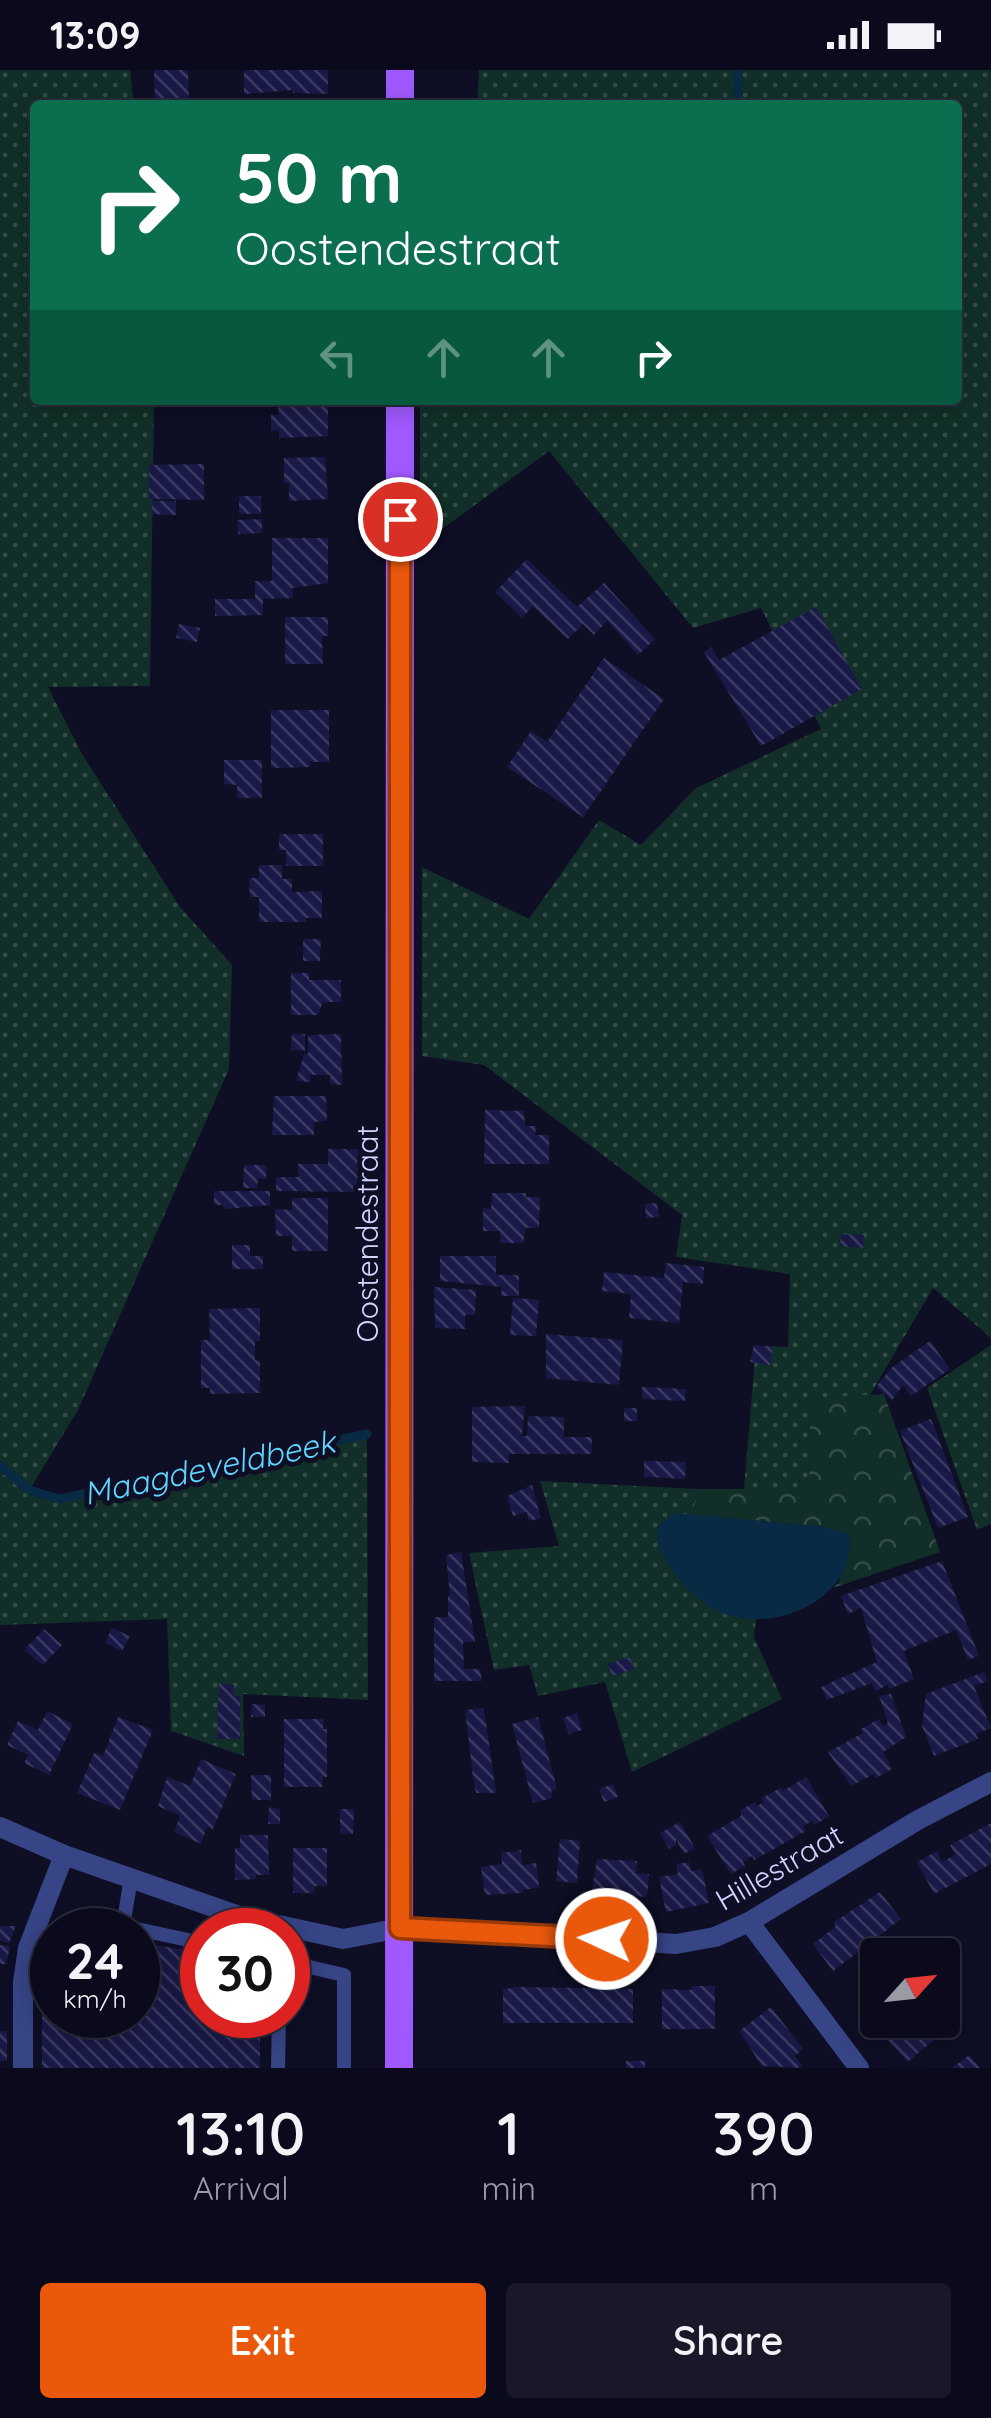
<!DOCTYPE html>
<style>
:root{--surface:#0a0a1c;--page:#181829;--text:#f1f3f6;--muted:#999aa3;--line:#2a2b3b;--accent:#ea580c}
body{margin:0;font-family:Quicksand,sans-serif;background:var(--page);color:var(--text);height:100vh;display:flex;flex-direction:column;font-size:38px;white-space:nowrap}
*{box-sizing:border-box;margin:0}
p{font-size:32px;color:var(--muted)}
.icon{flex:none;width:55px;height:55px;fill:none;stroke:currentColor;stroke-width:2;stroke-linecap:round;stroke-linejoin:round}
.map{position:relative;height:1998px;overflow:hidden}
.details{display:flex;flex-direction:column;background:var(--surface);flex:1}
.details>*{flex:none}
.top-card{position:absolute;left:30px;top:30px;width:932px;height:305px;border-radius:10px;box-shadow:0 5px 25px #0003,0 0 0 2px var(--line);background:#0b6e4f;color:#fff;overflow:hidden}
.needle{width:65px;rotate:63deg}
.controls{position:absolute;left:860px;top:1868px;display:grid;gap:20px}
.controls a{display:grid;place-items:center;width:100px;height:100px;border-radius:10px;background:var(--surface);box-shadow:0 5px 25px #0003,0 0 0 2px var(--line);font-size:50px}
.speed{position:absolute;left:30px;top:1838px;display:flex;gap:20px;font-size:50px;font-weight:700;text-align:center}
.speed>*{display:grid;place-content:center;width:130px;height:130px;border-radius:50%;background:var(--surface);box-shadow:0 5px 25px #0003,0 0 0 2px var(--line);line-height:1}
.speed small{font-size:25px;font-weight:400}
.speed .limit{border:15px solid #d22;background:#fff;color:#111}
.pin{position:absolute;display:grid;place-items:center;width:85px;height:85px;color:#fff;margin:-42px;border:5px solid #fff;border-radius:50%;box-shadow:0 2px 10px #0007}
.me{position:absolute;width:110px;margin:-55px;rotate:273deg;stroke-linejoin:round;filter:drop-shadow(0 0 8px #0008)}
.turn{display:flex;align-items:center;gap:35px;height:210px;padding:0 40px;font-size:45px}
.turn .icon{width:130px;height:130px;stroke-width:2.5}
.turn b{display:block;font-size:70px;line-height:85px}
.lanes{display:flex;align-items:center;height:95px;padding:0 40px;background:#0003;justify-content:center;gap:50px;direction:ltr}
.lanes .off{opacity:.35}
.eta{display:flex;justify-content:space-evenly;align-items:center;height:170px;text-align:center}
.eta b{font-size:60px;font-weight:600;line-height:70px}
.cta{display:flex;gap:20px;margin-top:auto;padding:20px 40px}
.cta a{flex:1;height:115px;border-radius:10px;background:var(--accent);color:#fff;font-size:40px;font-weight:600;line-height:115px;text-align:center}
.cta a+a{background:var(--page);color:var(--text)}
.status{display:flex;justify-content:space-between;align-items:center;height:70px;padding:0 50px;background:var(--surface);direction:ltr}
.status svg{height:28px;fill:currentColor}
.map>svg:first-child{display:block}
.grass{fill:url(#grass-dots)}
.forest{fill:url(#forest-crowns)}
.water{fill:#082a44}
.lines{fill:none;stroke-linecap:round;stroke-linejoin:round}
.stream{stroke:#082a44;stroke-width:9}
.building{fill:url(#building-back-hatch)}
.service{stroke:#374486;stroke-width:14}
.minor{stroke:#374486;stroke-width:20}
.primary{stroke:#a059ff;stroke-width:28}
.route-casing{stroke:#983908;stroke-width:25}
.route{stroke:#ea580c;stroke-width:18}
.labels{text-anchor:middle;dominant-baseline:central;stroke-width:10;stroke-linejoin:round;paint-order:stroke}
.street-label{font-size:30px;fill:#d2d6ff;stroke:#0e0e25}
.water-label{font-size:32px;font-style:italic;fill:#60d5ff;stroke:#0e0e25}
</style>
<div class="status"><b>13:09</b><svg viewBox="0 0 49 12"><path d="M0 12V9h3v3zM5 12V6h3v6zM10 12V3h3v9zM15 12V0h3v12zM26 1h20v11H26zM47 4h2v5h-2z"/></svg></div>
<div class="map">
<svg width="991" height="1998" viewBox="0 0 991 1998">
<defs>
<pattern id="grass-dots" width="8" height="8" patternUnits="userSpaceOnUse" patternTransform="scale(2.5)"><rect width="8" height="8" fill="#112f28"/><path d="M2 2h.1M6 6h.1" fill="none" stroke="#334c48" stroke-width="1.8" stroke-linecap="round"/></pattern>
<pattern id="forest-crowns" width="20" height="18" patternUnits="userSpaceOnUse" patternTransform="scale(2.5)"><rect width="20" height="18" fill="#112f28"/><path d="M2 6a3 3 0 1 1 6 0M12 15a3 3 0 1 1 6 0" fill="none" stroke="#334c48"/></pattern>
<pattern id="building-back-hatch" width="6" height="6" patternUnits="userSpaceOnUse" patternTransform="scale(2.5)"><rect width="6" height="6" fill="#191947"/><path d="M-1 5l2 2M0 0l6 6M5-1l2 2" fill="none" stroke="#3a3a63"/></pattern>
</defs>
<rect width="100%" height="100%" fill="#0e0e25"/>
<g class="grass">
<path d="M0,0H130L134,35H35V330H154L150,616L48,617L82,684L180,837L232,895L229,999L78,1340L30,1419L59,1429L367,1364L368,1630L243,1624L244,1686L171,1661L167,1549L0,1555Z"/>
<path d="M479,0H991V1268L933,1218L870,1325L810,1329L809,1419H744L756,1276L788,1277L790,1204L676,1187L682,1145L484,995L422,986V797L529,849L599,750L641,775L696,718L821,659L761,538L693,558L549,381L420,475V330H958V35H477Z"/>
<path d="M991,1275V1454L977,1460L927,1318Z"/>
<path d="M540,1411L697,1419L693,1445L676,1444L718,1541L756,1549L754,1567L782,1629L632,1702L605,1612L538,1626L529,1595L494,1600L469,1483L559,1476Z"/>
</g>
<path class="forest" d="M884,1324L940,1482L833,1518L839,1512L849,1464L825,1457L693,1445L697,1419H809L810,1329Z"/>
<path class="water" d="M676,1443L825,1457L849,1464C859,1529 769,1568 716,1540C697,1530 683,1515 671,1499C661,1485 656,1473 658,1456Z"/>
<g class="lines">
<g class="stream">
<path d="M738,35V0"/>
<path d="M0,1396L29,1420L59,1429L367,1364"/>
</g>
</g>
<g class="building">
<path d="M154,0H188L189,35H155Z"/>
<path d="M244,0H328V24L293,23V20L244,24Z"/>
<path d="M278,330H328V366L279,368V361L271,360V345H279Z"/>
<path d="M325,387L328,429L289,431V413H284V388Z"/>
<path d="M204,394V430L149,429V395Z"/>
<rect x="239" y="426" width="22" height="18"/>
<path d="M152,431H176V445L152,444Z"/>
<path d="M262,449V463L238,464L237,450Z"/>
<path d="M272,468H328V513L292,518L293,528L263,529V545L215,546V529H255V511H272Z"/>
<path d="M527,489L577,537L604,513L655,569L638,585L607,551L594,565L583,554L568,569L533,536L522,548L495,522Z"/>
<path d="M816,537L862,619L761,676L704,582L711,577L719,590Z"/>
<path d="M285,547H328V566H322L323,594H285Z"/>
<path d="M179,554L200,558L197,572L176,568Z"/>
<path d="M604,588L664,629L583,747L507,697L531,661L547,672Z"/>
<path d="M271,640H329V692H311L310,697L271,698Z"/>
<path d="M224,690H262V728H237V715L224,714Z"/>
<path d="M279,764H323V796H286V780H279Z"/>
<path d="M259,795H282V809H292V822L322,821V848H306V852H259V827H250L249,808H259Z"/>
<path d="M303,869H321L320,891H303Z"/>
<path d="M291,903H309V910H341V932H323L318,945H291Z"/>
<path d="M292,964H305V981L291,980Z"/>
<path d="M341,964L342,1015L330,1014V1005H310V1012L296,1011L304,984H308V965Z"/>
<path d="M274,1026H326L327,1051L314,1052V1065H272Z"/>
<path d="M485,1040L524,1041L525,1056H536L535,1065H549V1094H484Z"/>
<path d="M328,1079H362L361,1122L276,1121V1107H298V1094H328Z"/>
<path d="M244,1095H267L266,1109L258,1108L257,1118H243Z"/>
<path d="M214,1121H270V1135L226,1139L222,1135H214Z"/>
<path d="M492,1123H526V1127H540L539,1158H526L523,1173H500V1161H483V1138L491,1139Z"/>
<path d="M292,1128H328V1181H292V1166H276L275,1139L292,1140Z"/>
<path d="M657,1133L659,1147L646,1148L645,1134Z"/>
<path d="M841,1164L864,1165L863,1178L840,1176Z"/>
<path d="M232,1175H250V1186H263V1199H232Z"/>
<path d="M440,1186H496V1205H519V1226H501L502,1217L440,1211Z"/>
<path d="M666,1193L704,1197L703,1214L683,1212L679,1253L629,1248L631,1224L602,1221L604,1202L664,1208Z"/>
<path d="M434,1217L476,1220L475,1245H465V1259L435,1258Z"/>
<path d="M513,1228L539,1230L536,1266L510,1265Z"/>
<path d="M260,1238V1271H255V1290L260,1291V1323L210,1324V1318H201V1270H210L209,1239Z"/>
<path d="M546,1264L623,1270L619,1315L546,1308Z"/>
<path d="M930,1271L950,1299L911,1326L903,1315L892,1330L876,1317L891,1298Z"/>
<path d="M754,1275L773,1277L770,1295L750,1292Z"/>
<path d="M642,1317L686,1319L685,1331L642,1329Z"/>
<path d="M525,1336L522,1366H527L528,1346L564,1347V1367H592L591,1384H509V1393L472,1392V1337Z"/>
<rect x="624" y="1338" width="13" height="13"/>
<path d="M931,1349L968,1447L938,1458L900,1361Z"/>
<path d="M644,1391L686,1392L685,1409L644,1407Z"/>
<path d="M532,1415L541,1448L529,1451L527,1442L513,1446L507,1426Z"/>
<path d="M461,1482L475,1572H463L464,1599H480L482,1611H434V1547H448V1526H450L446,1485Z"/>
<path d="M942,1491L979,1586L968,1590L956,1560L904,1581L914,1609L889,1619L888,1615L875,1621L872,1613L827,1630L821,1617L877,1592L861,1538L848,1544L841,1526Z"/>
<path d="M112,1558L130,1566L122,1581L105,1573Z"/>
<path d="M44,1559L62,1575L43,1595L24,1580Z"/>
<path d="M630,1587L634,1599L612,1606L608,1594Z"/>
<path d="M984,1602L988,1611L974,1616L991,1658L976,1664L978,1669L934,1686L922,1656L926,1624Z"/>
<path d="M219,1614L234,1615V1625L240,1626V1669H217Z"/>
<path d="M891,1624L906,1667L883,1682L892,1699L876,1708L874,1704L851,1716L828,1682L863,1663L861,1659L879,1649L883,1656L888,1653L879,1626Z"/>
<path d="M252,1634L265,1635V1647H251Z"/>
<path d="M483,1638L486,1653L496,1723H476L473,1707L465,1640Z"/>
<path d="M47,1641L73,1654L49,1705L24,1693L28,1685L7,1675L18,1651L38,1660Z"/>
<path d="M577,1643L582,1660L569,1664L563,1648Z"/>
<path d="M118,1647L153,1660L120,1740L77,1723L94,1683L103,1686Z"/>
<path d="M538,1647L557,1719L551,1721L552,1728L533,1733L512,1654Z"/>
<path d="M284,1649H324L323,1659H327V1707H323L322,1717H284Z"/>
<path d="M201,1689L236,1704L213,1759L207,1757L201,1774L174,1762L180,1746L158,1736L167,1707L190,1716Z"/>
<path d="M251,1705H271V1730H252Z"/>
<path d="M806,1707L829,1746L815,1755L812,1751L803,1756L806,1761L754,1790L752,1786L743,1792L745,1796L731,1804L707,1766L741,1746V1740L755,1732L757,1736L764,1732L762,1728L780,1718L783,1721Z"/>
<path d="M613,1714L618,1727L604,1732L599,1719Z"/>
<path d="M269,1737L280,1739V1754H268Z"/>
<path d="M340,1739H354L353,1764H340Z"/>
<path d="M680,1752L695,1778L684,1784L676,1769V1775L669,1779L660,1763Z"/>
<path d="M991,1753V1794L934,1824L917,1792L937,1781L942,1792L955,1785L950,1775Z"/>
<path d="M240,1765H268L269,1805H256V1809L235,1810V1778H240Z"/>
<path d="M560,1769L580,1771L577,1813L556,1811Z"/>
<path d="M293,1778H327V1816H315L314,1823H293Z"/>
<path d="M521,1780L522,1795L536,1793L539,1817L524,1820L521,1823L485,1825L481,1797L502,1794L501,1783Z"/>
<path d="M597,1789L637,1791L636,1803L649,1804L647,1827L635,1826V1840H598L595,1838L596,1820H592Z"/>
<path d="M689,1792L691,1801L702,1799L709,1833L666,1842L659,1807L678,1804L676,1794Z"/>
<path d="M880,1822L901,1849L833,1901L813,1874L836,1856L834,1852Z"/>
<path d="M0,1856H16L9,1873L0,1871Z"/>
<path d="M138,1872L202,1883V1945H250L248,1965H260V1998H42V1934L51,1892L52,1945H138Z"/>
<path d="M0,1875L10,1876L6,1894H0Z"/>
<path d="M947,1889L954,1898L951,1901L953,1904L942,1912V1892Z"/>
<path d="M692,1916H715V1959H662V1919L691,1920Z"/>
<path d="M519,1917L633,1919V1953H503V1919Z"/>
<path d="M771,1937L803,1979L795,1986L802,1995L798,1998L762,1996L739,1961Z"/>
<path d="M889,1950H933L943,1962L908,1992L877,1959Z"/>
<rect x="0" y="1961" width="7" height="30"/>
<path d="M969,1985L980,1998H952Z"/>
<rect x="626" y="1991" width="19" height="7"/>
</g>
<g class="lines">
<g class="service">
<path d="M131,1808L123,1856L202,1873"/>
<path d="M288,1892L344,1905V1998"/>
<path d="M278,1998L279,1945"/>
</g>
<g class="minor">
<path d="M0,1757L64,1785L242,1847L343,1869L400,1858H426L676,1874L715,1867L749,1852L918,1750L991,1712"/>
<path d="M749,1852L859,1998"/>
<path d="M23,1998V1912L28,1878L64,1785"/>
</g>
<g class="primary">
<path d="M400,0V35"/>
<path d="M399,1998L400,330"/>
</g>
</g>
<g class="lines">
<g class="route-casing">
<path id="route" d="M400,449V1858L606,1869"/>
</g>
<use href="#route" class="route"/>
</g>
<g class="labels">
<g class="street-label">
<text transform="translate(367 1164) rotate(-90)">Oostendestraat</text>
<text transform="translate(779 1797) rotate(-30)">Hillestraat</text>
</g>
<g class="water-label">
<text transform="translate(209 1397) rotate(-12)">Maagdeveldbeek</text>
</g>
</g>
</svg>
<div class="controls">
<a><svg class="needle" viewBox="-14 -14 28 28"><path d="M0-13l5 13h-10z" fill="#e53935"/><path d="M0 13l5-13h-10z" fill="#999aa3"/></svg></a>
</div>
<div class="speed"><div>24<small>km/h</small></div><div class="limit">30</div></div>
<div class="pin" style="left:400px;top:449px;background:#d93025"><svg class="icon" aria-label="arrive" viewBox="0 0 24 24"><path d="M6 21V4h12l-3 4 3 4H6"/></svg></div>
<svg class="me" style="left:606px;top:1869px" viewBox="-20 -20 40 40"><circle r="17" fill="#ea580c" stroke="#fff" stroke-width="3"/><path d="M0-11L8 9 0 5-8 9z" fill="#fff"/></svg>
<div class="top-card">
<div class="turn"><svg class="icon" aria-label="right" viewBox="0 0 24 24"><path d="M7 20v-9h11M14 6l5 5-5 5"/></svg><div><b>50 m</b>Oostendestraat</div></div>
<div class="lanes"><svg class="icon off" aria-label="left" viewBox="0 0 24 24"><path d="M17 20v-9H6M10 6l-5 5 5 5"/></svg><svg class="icon off" aria-label="ahead" viewBox="0 0 24 24"><path d="M12 20V5M6 11l6-6 6 6"/></svg><svg class="icon off" aria-label="ahead" viewBox="0 0 24 24"><path d="M12 20V5M6 11l6-6 6 6"/></svg><svg class="icon" aria-label="right" viewBox="0 0 24 24"><path d="M7 20v-9h11M14 6l5 5-5 5"/></svg></div>
</div>
</div>
<section class="details">
<div class="eta">
<div><b>13:10</b><p>Arrival</p></div>
<div><b>1</b><p>min</p></div>
<div><b>390</b><p>m</p></div>
</div>
<div class="cta"><a>Exit</a><a>Share</a></div>
</section>
